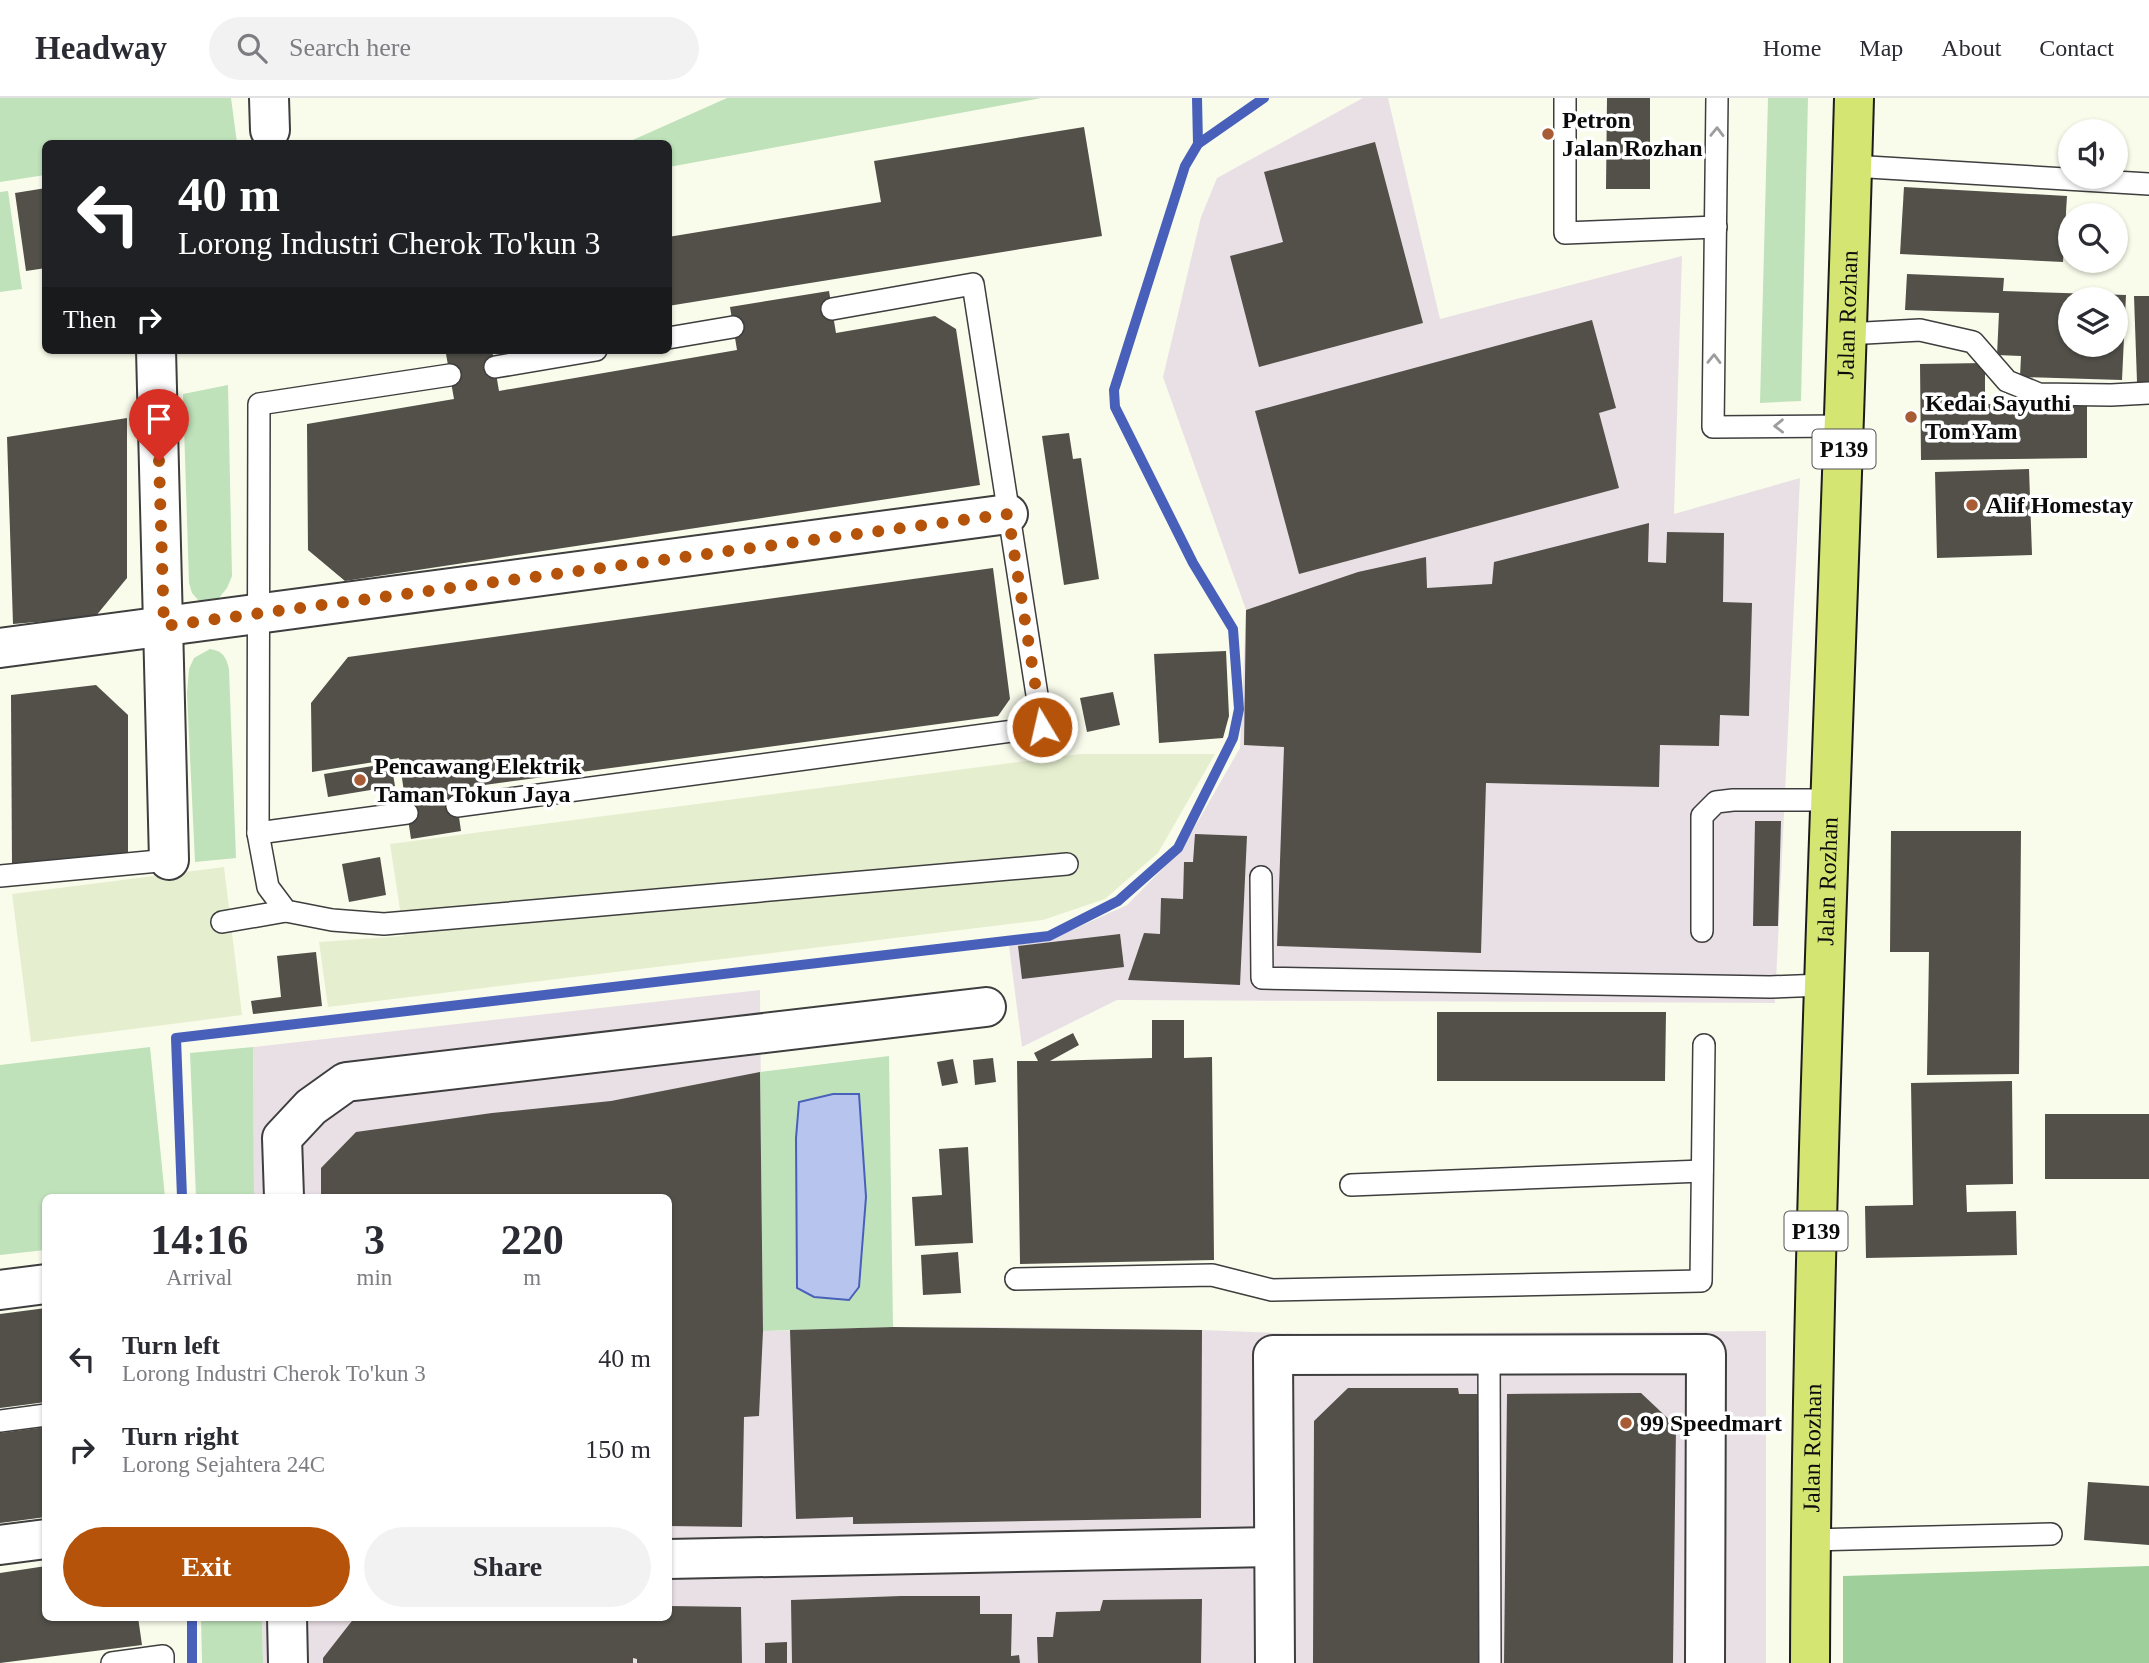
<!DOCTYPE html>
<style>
:root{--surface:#fff;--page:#f2f2f3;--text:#2b2b33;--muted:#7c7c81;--line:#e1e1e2;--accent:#b45309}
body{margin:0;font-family:"Times New Roman",serif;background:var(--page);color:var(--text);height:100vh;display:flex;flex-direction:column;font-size:26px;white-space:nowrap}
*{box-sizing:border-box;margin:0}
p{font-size:23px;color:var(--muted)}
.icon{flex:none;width:38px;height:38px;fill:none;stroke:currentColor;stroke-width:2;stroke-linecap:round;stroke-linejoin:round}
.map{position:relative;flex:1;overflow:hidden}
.drawer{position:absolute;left:42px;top:1096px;width:630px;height:427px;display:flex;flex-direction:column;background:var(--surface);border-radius:10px;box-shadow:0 2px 5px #0004}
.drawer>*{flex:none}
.hud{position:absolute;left:42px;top:42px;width:630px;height:214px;border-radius:10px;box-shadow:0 2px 5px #0004;background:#202124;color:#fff;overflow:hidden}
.fabs{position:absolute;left:2058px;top:21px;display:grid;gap:14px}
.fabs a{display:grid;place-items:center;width:70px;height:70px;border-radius:50%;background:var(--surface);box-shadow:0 2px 5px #0004;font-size:35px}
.pin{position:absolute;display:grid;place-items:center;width:60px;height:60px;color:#fff;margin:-72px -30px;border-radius:50% 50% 50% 0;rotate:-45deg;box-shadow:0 0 7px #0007}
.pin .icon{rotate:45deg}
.me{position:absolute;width:77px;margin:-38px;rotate:351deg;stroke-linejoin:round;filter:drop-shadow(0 0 5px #0008)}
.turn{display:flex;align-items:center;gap:24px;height:147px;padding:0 21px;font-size:32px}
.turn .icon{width:91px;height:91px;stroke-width:2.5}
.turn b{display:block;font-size:49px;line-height:60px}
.then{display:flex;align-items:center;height:66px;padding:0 21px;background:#0003;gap:14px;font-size:26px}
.eta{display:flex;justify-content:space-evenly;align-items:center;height:119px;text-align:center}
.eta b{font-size:42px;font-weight:700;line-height:49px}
.primary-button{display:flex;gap:14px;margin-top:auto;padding:14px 21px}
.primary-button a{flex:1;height:80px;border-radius:42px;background:var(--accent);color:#fff;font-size:28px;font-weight:700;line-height:80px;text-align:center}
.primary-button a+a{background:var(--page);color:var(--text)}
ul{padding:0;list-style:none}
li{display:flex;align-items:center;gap:21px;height:91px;padding:0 21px}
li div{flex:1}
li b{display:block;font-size:26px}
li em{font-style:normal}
header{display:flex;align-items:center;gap:42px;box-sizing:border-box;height:98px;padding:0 35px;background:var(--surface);border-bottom:2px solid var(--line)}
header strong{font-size:33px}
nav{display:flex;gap:38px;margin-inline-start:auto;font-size:24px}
.search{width:490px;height:63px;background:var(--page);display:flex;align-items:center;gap:18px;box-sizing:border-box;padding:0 24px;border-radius:38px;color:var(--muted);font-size:26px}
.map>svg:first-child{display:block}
.industrial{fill:#e9e0e6}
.farmland{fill:#e5efcf}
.green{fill:#bfe2ba}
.forest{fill:#9fd09b}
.water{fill:#b7c4ed;stroke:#4860ba;stroke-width:2}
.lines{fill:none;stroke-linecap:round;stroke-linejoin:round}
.stream{stroke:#4860ba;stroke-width:10}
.building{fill:#525049;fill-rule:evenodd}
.service-casing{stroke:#3e3e3e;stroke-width:24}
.minor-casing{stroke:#3e3e3e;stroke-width:42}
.primary-casing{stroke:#1c1c1c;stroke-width:42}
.service{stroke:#fff;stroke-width:21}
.minor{stroke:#fff;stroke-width:38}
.primary{stroke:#d5e572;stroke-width:38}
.oneway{stroke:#9d9d9d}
.route{stroke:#b45309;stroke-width:12;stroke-dasharray:0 21.6}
.poi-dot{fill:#a75c36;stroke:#fff;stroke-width:2.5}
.labels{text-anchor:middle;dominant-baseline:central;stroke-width:7;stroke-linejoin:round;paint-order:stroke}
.shield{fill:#fff;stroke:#545454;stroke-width:2}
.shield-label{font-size:23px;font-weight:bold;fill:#0b0b0b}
.poi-label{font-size:24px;font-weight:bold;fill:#0b0b0b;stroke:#fff;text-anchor:start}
.street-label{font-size:24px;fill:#0b0b0b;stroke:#fff}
</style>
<header>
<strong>Headway</strong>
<div class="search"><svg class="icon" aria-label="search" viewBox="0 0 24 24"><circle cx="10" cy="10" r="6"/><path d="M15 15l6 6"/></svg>Search here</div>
<nav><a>Home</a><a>Map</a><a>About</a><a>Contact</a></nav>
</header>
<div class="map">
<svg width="2149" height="1565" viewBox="0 0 2149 1565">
<rect width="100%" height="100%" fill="#f9fceb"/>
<g class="industrial">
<path d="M1363,0H1388L1440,221L1682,158L1674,416L1800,380L1775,905L1117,902L1022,949L1009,848L1050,842L1127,807L1182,751L1240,650L1246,512L1163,279L1201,119L1217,80Z"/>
<path d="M760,892L763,1233L981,1229L1202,1232L1305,1236L1766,1233V1565H263L262,1519H668V1099H254L253,949Z"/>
</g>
<g class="farmland">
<path d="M1080,656H1215L1158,755L1105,801L1043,822L328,909L319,844L404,838L390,746Z"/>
<path d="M224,769L242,917L31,944L12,796Z"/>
</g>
<g class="green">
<path d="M0,0H231L237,45L46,46L45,77L0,84Z"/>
<path d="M727,0H1041L669,69L668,46L626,45Z"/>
<path d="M1768,0H1808L1801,303L1760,305Z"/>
<path d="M8,93L22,191L0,194V94Z"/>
<path d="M228,287L232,478L227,490L218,501L199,503L192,495L189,485L183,296Z"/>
<path d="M210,551C223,553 226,559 229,571L236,760L195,764L187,595L189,571L194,560Z"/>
<path d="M150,949L165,1099H46L45,1152L0,1157V967Z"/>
<path d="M253,949L254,1099H196L190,955Z"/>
<path d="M889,958L893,1229L763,1233L760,974Z"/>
<path d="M201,1519H262L263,1565H202Z"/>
</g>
<path class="forest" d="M2149,1468V1565H1843V1478Z"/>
<path class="water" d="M833,996H859L866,1099L859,1189L849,1202L814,1199L797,1190L796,1040L799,1004Z"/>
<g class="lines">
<g class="stream">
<path d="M1197,0L1198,46"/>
<path d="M182,1099L176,940L1049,838L1118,803L1178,750L1233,640L1239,611L1233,531L1193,465L1115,309L1114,292L1185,68L1198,46L1264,0"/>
<path d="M192,1519V1565"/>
</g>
</g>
<g class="building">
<path d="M1607,0H1650V91H1606Z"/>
<path d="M1084,29L1102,138L668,208V139L881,104L874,63Z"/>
<path d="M1375,44L1423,225L1259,269L1230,158L1283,144L1264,74Z"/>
<path d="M1904,89L2067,98L2063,164L1900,156Z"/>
<path d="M46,90V170L26,173L15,95Z"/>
<path d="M1907,176L2004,180L2003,193L2126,197L2122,282L2020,279L2021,258L1997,257L1999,215L1905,212ZM2070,201H2116V247H2070Z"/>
<path d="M829,193L836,235L935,218L956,231L980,387L345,483L308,452L307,326L454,301L446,256L468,252H492L499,293L737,252L730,209Z"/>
<path d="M2134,198H2149V284H2137Z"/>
<path d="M1592,222L1616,310L1599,315L1619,390L1299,476L1255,313Z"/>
<path d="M1985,265V306L2087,305V360L1921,362L1920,266Z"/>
<path d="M127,320V480L95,519L13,526L7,339Z"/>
<path d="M1069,335L1073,361L1081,360L1099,481L1064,487L1042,338Z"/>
<path d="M2029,371L2032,457L1937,460L1935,374Z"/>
<path d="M1649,425L1648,464L1666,465L1667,434L1724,435L1723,504L1752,505L1749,618L1720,617L1719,648L1660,647L1659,689L1486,685L1481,855L1277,848L1284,649L1244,647L1246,512L1358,474L1426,459L1427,490L1492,486L1494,464Z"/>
<path d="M993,470L1010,601L998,618L455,691L461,733L411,741L399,660L312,674L311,605L348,559Z"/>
<path d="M1226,553L1229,618L1223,640L1159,645L1154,556Z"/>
<path d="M96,587L128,617V755L12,769L11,597Z"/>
<path d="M1113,594L1120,627L1087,634L1080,600Z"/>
<path d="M391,665L395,688L328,699L324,676Z"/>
<path d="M1755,723H1781L1778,828H1753Z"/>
<path d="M1891,733H2021L2019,976L1927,977L1929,854H1890Z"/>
<path d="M1195,736L1247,738L1240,887L1128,882L1144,835L1160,836L1161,800L1183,801L1184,764H1193Z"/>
<path d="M380,759L386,797L349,804L342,766Z"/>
<path d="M1120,836L1124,869L1022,881L1018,848Z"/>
<path d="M316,854L322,908L253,916L251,903L281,899L277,858Z"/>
<path d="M1437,914H1666L1665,983H1437Z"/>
<path d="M1152,922H1184V960L1212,959L1214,1162L1020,1166L1017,963H1038L1034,955L1073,935L1079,947L1050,963L1152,960Z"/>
<path d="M993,960L996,984L975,987L973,962Z"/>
<path d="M953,961L958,985L942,988L937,964Z"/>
<path d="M760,974L763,1233L759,1318L744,1319L742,1429L668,1428V1099H321V1070L356,1034L492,1015L611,1003Z"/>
<path d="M2012,983L2013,1086L1966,1087L1967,1114L2016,1113L2017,1157L1866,1160L1865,1108L1913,1107L1911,985Z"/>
<rect x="2045" y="1016" width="104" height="65"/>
<path d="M968,1049L973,1145L915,1148L912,1099L942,1097L939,1051Z"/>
<path d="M958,1154L961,1195L923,1197L921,1157Z"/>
<path d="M46,1210V1304L0,1310V1216Z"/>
<path d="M893,1229L1202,1232L1201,1420L853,1426V1419L796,1421L790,1232Z"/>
<path d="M1348,1290H1458L1459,1296H1479L1478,1565H1313L1314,1323Z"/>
<path d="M1641,1295L1676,1328L1673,1565H1504L1507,1296Z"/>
<path d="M46,1329V1419L0,1425V1335Z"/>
<path d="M2088,1384L2149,1388V1447L2084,1442Z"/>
<path d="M46,1468V1519H138L142,1547L0,1565V1475Z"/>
<path d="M901,1498H980V1516H1012L1011,1558L1019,1557L1020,1565H792L791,1502Z"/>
<path d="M1202,1501L1201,1565H1038L1037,1539H1053L1056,1514L1100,1513L1103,1502Z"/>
<path d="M668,1508L741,1509L742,1565H637V1561L633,1560V1565H323V1560L355,1519H668Z"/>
<path d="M787,1544V1565H765V1545Z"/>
</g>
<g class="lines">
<g class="service-casing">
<g id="service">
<path d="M1565,0V135L1716,129"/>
<path d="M1717,0L1713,329L1845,328"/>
<path d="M1852,68L2149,86"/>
<path d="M1847,236L1920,232L1973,244L2007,283L2039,296L2111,297L2149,295"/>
<path d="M668,240L733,229"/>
<path d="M495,269L596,252"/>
<path d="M450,277L259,306L258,735L268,789L286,813L332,822L384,826L1067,766"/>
<path d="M457,708L1042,629L973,186L832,211"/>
<path d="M258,735L407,715"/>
<path d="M0,778L169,762"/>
<path d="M1261,779L1262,880L1770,889L1823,887"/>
<path d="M222,824L286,813"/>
<path d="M1702,833V718L1716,704L1733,702H1831"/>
<path d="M1351,1087L1702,1073"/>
<path d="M1016,1181L1212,1177L1272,1192L1701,1183L1704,947"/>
<path d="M1489,1258L1490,1565"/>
<path d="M0,1323L46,1317"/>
<path d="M1810,1442L2051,1436"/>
<path d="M112,1565L163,1558V1565"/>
</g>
</g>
<g class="minor-casing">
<g id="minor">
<path d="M269,0L270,32"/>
<path d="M156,252L169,762"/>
<path d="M0,550L1008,416"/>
<path d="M284,1099L282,1040L311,1009L346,984L986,909"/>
<path d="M0,1192L46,1186"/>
<path d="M0,1447L46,1441"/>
<path d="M668,1461L1274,1449"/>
<path d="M287,1519L288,1565"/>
<path d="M1275,1565L1273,1257L1706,1256L1705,1565"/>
</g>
</g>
<g class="primary-casing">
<g id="primary">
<path id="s1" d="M1810,1565C1812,1043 1840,522 1854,0"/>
</g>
</g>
<use href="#service" class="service"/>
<use href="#minor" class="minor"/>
<use href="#primary" class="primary"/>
</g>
<defs><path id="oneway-chevron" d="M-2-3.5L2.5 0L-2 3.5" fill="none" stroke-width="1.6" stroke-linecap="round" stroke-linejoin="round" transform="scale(1.75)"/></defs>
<g class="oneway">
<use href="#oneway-chevron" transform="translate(1717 34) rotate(-89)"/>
<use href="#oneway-chevron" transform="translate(1714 261) rotate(-89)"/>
<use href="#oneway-chevron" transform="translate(1779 328) rotate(179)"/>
</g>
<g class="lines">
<path class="route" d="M159,363L164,528L1008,416L1042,629"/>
</g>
<g class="poi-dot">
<circle cx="1548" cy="36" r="7"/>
<circle cx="1911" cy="319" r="7"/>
<circle cx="1972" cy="407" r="7"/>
<circle cx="360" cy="682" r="7"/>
<circle cx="1626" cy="1325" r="7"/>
</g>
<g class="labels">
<g class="shield">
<rect x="1812.5" y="331.5" width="63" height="39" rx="5"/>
<rect x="1784.5" y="1113.5" width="63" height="39" rx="5"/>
</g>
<g class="shield-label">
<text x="1844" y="351">P139</text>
<text x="1816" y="1133">P139</text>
</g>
<g class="poi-label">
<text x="1562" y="22">Petron<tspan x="1562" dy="28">Jalan Rozhan</tspan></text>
<text x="1925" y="305">Kedai Sayuthi<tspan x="1925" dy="28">TomYam</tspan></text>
<text x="1986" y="407">Alif Homestay</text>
<text x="374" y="668">Pencawang Elektrik<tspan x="374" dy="28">Taman Tokun Jaya</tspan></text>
<text x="1640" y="1325">99 Speedmart</text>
</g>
<g class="street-label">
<text stroke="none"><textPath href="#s1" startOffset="1349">Jalan Rozhan</textPath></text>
<text stroke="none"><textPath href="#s1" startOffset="782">Jalan Rozhan</textPath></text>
<text stroke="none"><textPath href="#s1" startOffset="215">Jalan Rozhan</textPath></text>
</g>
</g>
</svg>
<div class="fabs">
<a><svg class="icon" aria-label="sound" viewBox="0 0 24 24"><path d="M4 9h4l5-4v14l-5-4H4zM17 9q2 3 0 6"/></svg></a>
<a><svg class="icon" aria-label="search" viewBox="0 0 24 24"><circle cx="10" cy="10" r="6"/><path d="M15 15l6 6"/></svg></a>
<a><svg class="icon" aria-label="layers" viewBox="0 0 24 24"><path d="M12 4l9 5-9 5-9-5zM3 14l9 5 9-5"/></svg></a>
</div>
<div class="pin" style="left:159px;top:363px;background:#d93025"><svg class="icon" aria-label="arrive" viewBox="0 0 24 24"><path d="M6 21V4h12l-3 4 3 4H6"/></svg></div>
<svg class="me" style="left:1042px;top:629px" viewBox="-20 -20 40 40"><circle r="17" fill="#b45309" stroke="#fff" stroke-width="3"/><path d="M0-11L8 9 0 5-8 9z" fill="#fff"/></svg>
<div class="hud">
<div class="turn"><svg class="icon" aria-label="left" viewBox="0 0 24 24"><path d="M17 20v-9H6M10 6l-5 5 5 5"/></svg><div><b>40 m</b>Lorong Industri Cherok To'kun 3</div></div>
<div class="then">Then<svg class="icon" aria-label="right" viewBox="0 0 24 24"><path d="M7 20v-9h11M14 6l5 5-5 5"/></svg></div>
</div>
<section class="drawer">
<div class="eta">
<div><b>14:16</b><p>Arrival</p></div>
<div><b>3</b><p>min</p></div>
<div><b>220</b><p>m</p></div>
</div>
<ul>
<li><svg class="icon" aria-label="left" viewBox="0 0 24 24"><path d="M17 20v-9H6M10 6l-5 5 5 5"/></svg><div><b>Turn left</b><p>Lorong Industri Cherok To'kun 3</p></div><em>40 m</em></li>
<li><svg class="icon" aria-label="right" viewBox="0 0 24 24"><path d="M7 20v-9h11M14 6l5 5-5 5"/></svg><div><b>Turn right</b><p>Lorong Sejahtera 24C</p></div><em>150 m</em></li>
</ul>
<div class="primary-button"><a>Exit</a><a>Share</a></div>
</section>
</div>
